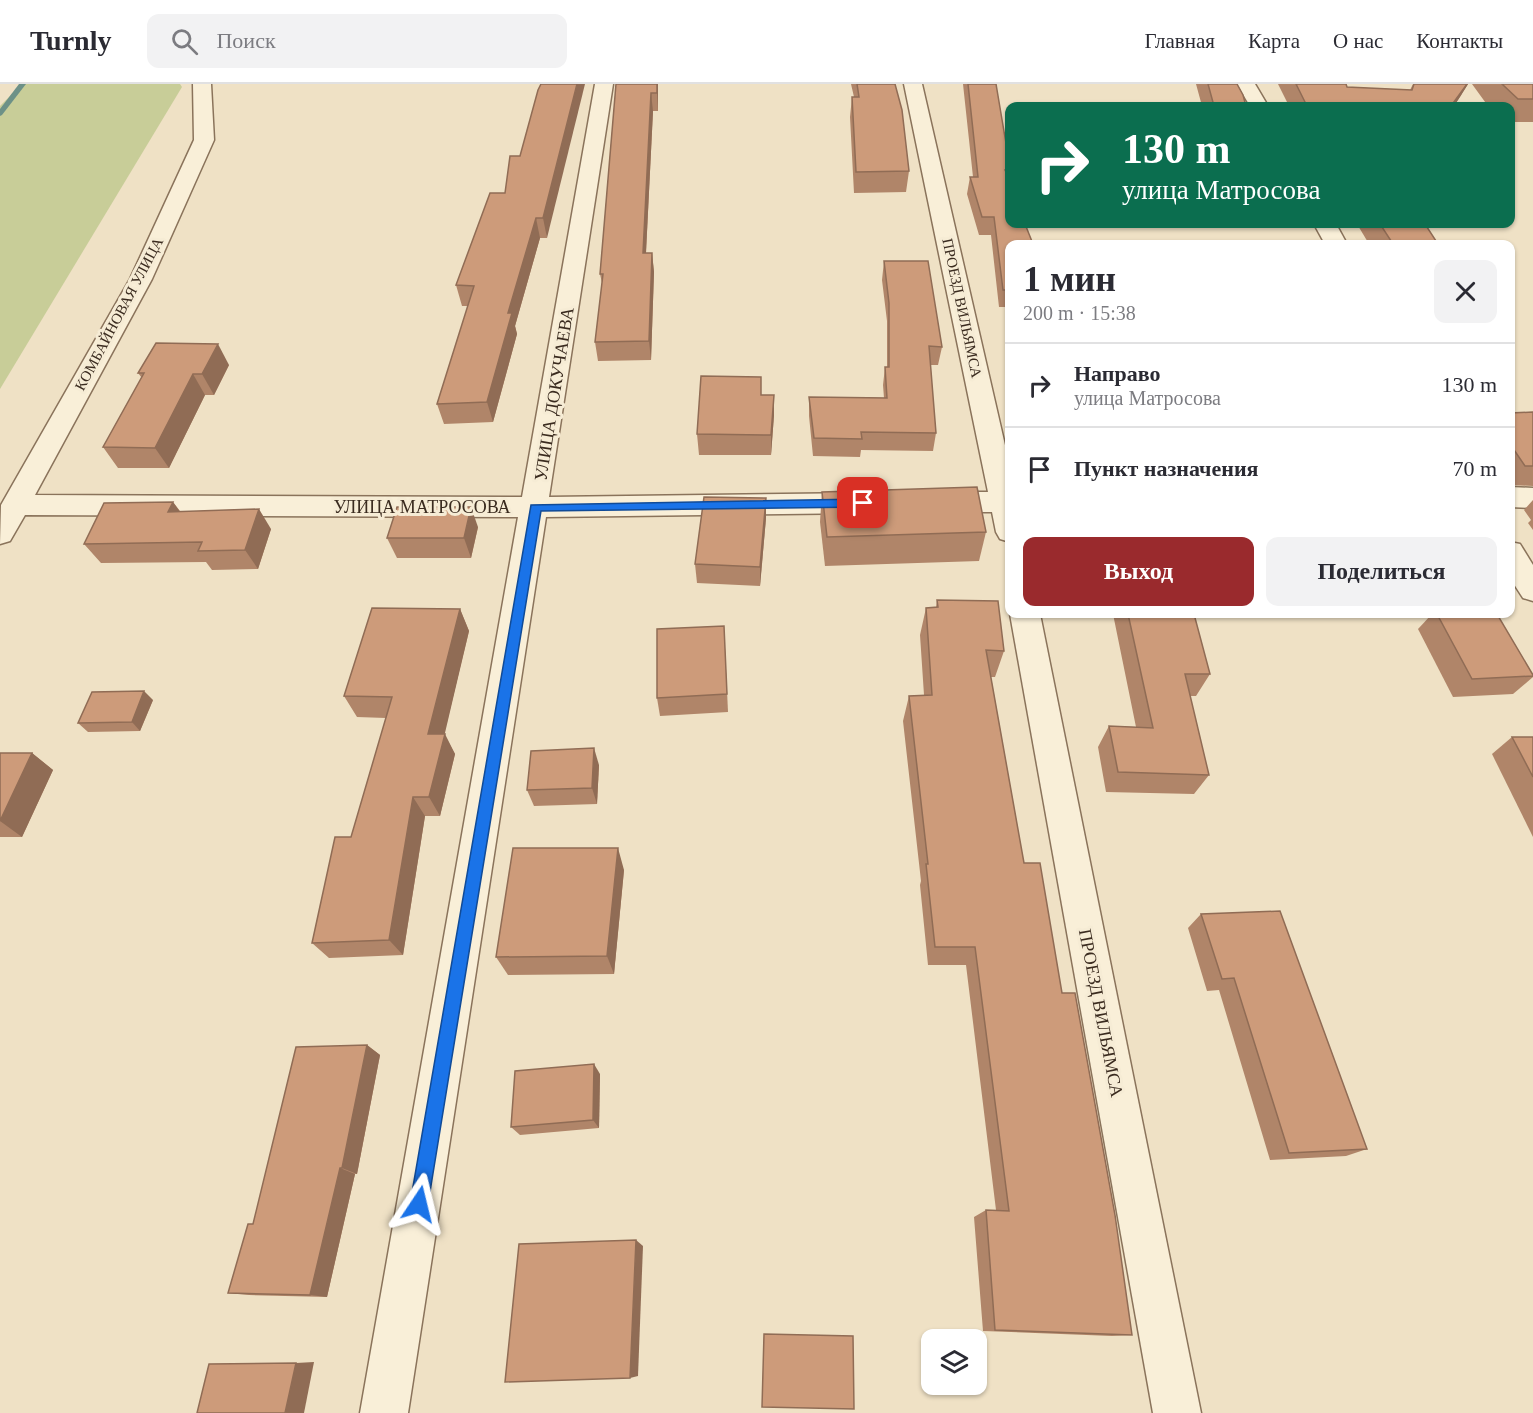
<!DOCTYPE html>
<html lang="ru">
<meta charset="utf-8">
<style>
:root{--surface:#fff;--page:#f2f2f3;--text:#2b2b33;--muted:#7c7c81;--line:#e1e1e2;--accent:#9a2a2d}
body{margin:0;font-family:Georgia,serif;background:var(--page);color:var(--text);height:100vh;display:flex;flex-direction:column;font-size:22px;white-space:nowrap}
*{box-sizing:border-box;margin:0}
p{font-size:20px;color:var(--muted)}
.icon{flex:none;width:33px;height:33px;fill:none;stroke:currentColor;stroke-width:2;stroke-linecap:round;stroke-linejoin:round}
.map{position:relative;flex:1;overflow:hidden}
.sheet{position:absolute;left:1005px;top:156px;width:510px;height:378px;display:flex;flex-direction:column;background:var(--surface);border-radius:12px;box-shadow:0 2px 4px #0004}
.sheet>*{flex:none}
.banner{position:absolute;left:1005px;top:18px;width:510px;height:126px;border-radius:12px;box-shadow:0 2px 4px #0004;background:#0b6e4f;color:#fff;overflow:hidden}
.controls{position:absolute;left:921px;top:1245px;display:grid;gap:12px}
.controls a{display:grid;place-items:center;width:66px;height:66px;border-radius:12px;background:var(--surface);box-shadow:0 2px 4px #0004;font-size:30px}
.pin{position:absolute;display:grid;place-items:center;width:51px;height:51px;color:#fff;margin:-26px;border-radius:12px;box-shadow:0 3px 9px #0006}
.me{position:absolute;width:66px;margin:-33px;rotate:10deg;stroke-linejoin:round;filter:drop-shadow(0 0 4px #0008)}
.turn{display:flex;align-items:center;gap:21px;height:126px;padding:0 18px;font-size:27px}
.turn .icon{width:78px;height:78px;stroke-width:2.5}
.turn b{display:block;font-size:42px;line-height:51px}
.round{display:grid;place-items:center;flex:none;width:63px;height:63px;border-radius:12px;background:var(--page)}
.summary{display:flex;align-items:center;justify-content:space-between;height:102px;padding:0 18px}
h1{font-size:36px;font-weight:600;line-height:45px}
.button{display:flex;gap:12px;margin-top:auto;padding:12px 18px}
.button a{flex:1;height:69px;border-radius:12px;background:var(--accent);color:#fff;font-size:24px;font-weight:600;line-height:69px;text-align:center}
.button a+a{background:var(--page);color:var(--text)}
ul{padding:0;list-style:none}
li{display:flex;align-items:center;gap:18px;height:84px;padding:0 18px;border-top:2px solid var(--line)}
li div{flex:1}
li b{display:block;font-size:22px}
li em{font-style:normal}
header{display:flex;align-items:center;gap:36px;box-sizing:border-box;height:84px;padding:0 30px;background:var(--surface);border-bottom:2px solid var(--line)}
header strong{font-size:28px}
nav{display:flex;gap:33px;margin-inline-start:auto;font-size:21px}
.search{width:420px;height:54px;background:var(--page);display:flex;align-items:center;gap:15px;box-sizing:border-box;padding:0 21px;border-radius:12px;color:var(--muted);font-size:22px}
.map>svg:first-child{display:block}
.green{fill:#c8cd98}
.lines{fill:none;stroke-linecap:round;stroke-linejoin:round}
.stream{fill:#6d9187;fill-rule:evenodd}
.minor-casing{stroke:#8a735b;stroke-width:3}
.minor{fill:#f9efd8;fill-rule:evenodd}
.wall{fill:#b08569}
.shaded-wall{fill:#906c55}
.building{fill:#cd9b7a;stroke:#906c55;stroke-width:1.5}
.route{fill:#1a73e8;stroke:#114b97;stroke-width:1.5}
.labels{text-anchor:middle;dominant-baseline:central;stroke-width:6;stroke-linejoin:round;paint-order:stroke}
.far-street-label{font-size:15px;fill:#3a2b1f;stroke:#f6ecd5}
.street-label{font-size:18px;fill:#3a2b1f;stroke:#f6ecd5}
</style>
<header>
<strong>Turnly</strong>
<div class="search"><svg class="icon" aria-label="search" viewBox="0 0 24 24"><circle cx="10" cy="10" r="6"/><path d="M15 15l6 6"/></svg>Поиск</div>
<nav><a>Главная</a><a>Карта</a><a>О нас</a><a>Контакты</a></nav>
</header>
<div class="map">
<svg width="1533" height="1329" viewBox="0 0 1533 1329">
<rect width="100%" height="100%" fill="#efe1c5"/>
<path class="green" d="M22,0H180L182,3L0,305V22Z"/>
<g class="lines">
<path class="stream" d="M19,0H26L2,31L0,32V25Z"/>
<g class="minor-casing">
<g id="minor">
<path d="M193,0H211L214,56L152,195L35,411L522,413L595,0H613L549,413L865,409L875,412L879,419L875,426L865,429L546,433L408,1329H360L518,433L25,431L10,457L0,460L1,421L130,195L194,56Z"/>
<path d="M904,0H922L1010,383V458L1000,455L996,448L992,428H935L925,425L921,418L925,411L935,408H988Z"/>
<path d="M1237,0H1255L1268,22H1250Z"/>
<path d="M1314,140H1336L1347,160H1325Z"/>
<path d="M1510,403L1533,404V424L1510,423Z"/>
<path d="M1510,458L1520,460L1533,481V517L1523,514L1510,494Z"/>
<path d="M1010,530H1040L1201,1329H1153Z"/>
</g>
</g>
<use href="#minor" class="minor"/>
</g>
<g class="wall">
<path d="M616,0H658V27H653L646,169H652L654,188L651,276L598,277L595,258L602,199L600,190Z"/>
<path d="M851,0H895L909,87L906,108L854,109L850,33L852,13H854Z"/>
<path d="M963,0H996L1010,83L1008,94L1010,246L1006,223H999L991,151H979L967,110L970,93H973Z"/>
<path d="M1196,0H1237L1246,22H1202Z"/>
<path d="M1278,0H1346L1347,3L1410,6L1413,0H1468L1454,22H1289Z"/>
<path d="M1472,0H1533V38H1510V22H1488Z"/>
<path d="M538,6L547,154H540L515,242L517,250L493,338L444,340L437,320L468,222H462L456,201L505,109L520,72Z"/>
<path d="M1357,140H1425L1438,160H1369Z"/>
<path d="M884,177L942,263L938,281H930L936,349L933,367L861,366L860,373L813,372L809,332V313L884,314L883,301L885,283H887V237L882,196Z"/>
<path d="M229,281L214,311H205L169,384H118L103,363L142,294L138,289Z"/>
<path d="M761,293V311L774,331L771,371H699L697,350Z"/>
<path d="M1533,328V402L1510,401V329Z"/>
<path d="M822,408L986,448L979,477L825,482L820,438Z"/>
<path d="M1533,416V446L1528,439L1531,436L1524,426Z"/>
<path d="M173,418L180,427L271,445L258,485L212,486L206,478L101,479L84,460Z"/>
<path d="M766,434L760,502L697,499L695,480Z"/>
<path d="M478,443L471,474H397L387,454Z"/>
<path d="M937,516L1004,567L995,593H991L1024,779L1062,909L1132,1251L1112,1252L983,1247L974,1133L986,1126H996L966,881H928L920,801L921,797L903,637L909,612L924,611L920,551L926,524L936,523Z"/>
<path d="M460,525L469,547L444,650L455,670L440,732H425L403,871L329,874L312,859L351,753L386,634L357,633L344,612Z"/>
<path d="M1113,530H1194L1210,590L1196,612H1190L1209,691L1194,710L1106,708L1098,663L1109,642L1136,643Z"/>
<path d="M1432,530H1497L1533,591V593L1513,610L1453,613L1418,545Z"/>
<path d="M724,542L728,628L660,632L657,614Z"/>
<path d="M153,616L140,647L88,648L78,639Z"/>
<path d="M1512,653H1533V753L1492,670Z"/>
<path d="M0,669H32L53,686L22,753H0Z"/>
<path d="M599,681L597,720L534,722L527,706Z"/>
<path d="M624,786L614,890L508,891L496,873Z"/>
<path d="M1201,830L1367,1065L1346,1072L1270,1076L1219,906L1207,907L1188,844Z"/>
<path d="M367,961L380,971L357,1090H355L327,1213L249,1211L228,1209L253,1140Z"/>
<path d="M600,990L599,1044L520,1051L511,1043Z"/>
</g>
<g class="shaded-wall">
<path d="M577,0H585L547,154L543,134Z"/>
<path d="M657,0H658V27L657,9Z"/>
<path d="M1467,0H1468L1460,13L1454,22H1451Z"/>
<path d="M651,9L653,27L645,188L643,169Z"/>
<path d="M536,134L540,154L515,242L517,250L493,338L487,318L508,229Z"/>
<path d="M652,169L654,188L651,276L649,257Z"/>
<path d="M218,260L229,281L214,311L202,290Z"/>
<path d="M193,290L205,311L169,384L155,364Z"/>
<path d="M774,311V331L771,371V351Z"/>
<path d="M766,414V434L760,502V483Z"/>
<path d="M173,418L187,438L168,428Z"/>
<path d="M471,423L478,443L471,474L464,454Z"/>
<path d="M259,425L271,445L258,485L245,466Z"/>
<path d="M460,525L469,547L440,670L428,650Z"/>
<path d="M144,607L153,616L140,647L132,638Z"/>
<path d="M445,650L455,670L440,732L429,713Z"/>
<path d="M594,664L599,681L597,720L592,704Z"/>
<path d="M32,669L53,686L22,753L0,737Z"/>
<path d="M413,713L425,732L403,871L389,856Z"/>
<path d="M618,764L624,786L614,890L607,872Z"/>
<path d="M367,961L380,971L357,1090L342,1084Z"/>
<path d="M594,980L600,990L599,1044L593,1036Z"/>
<path d="M340,1084L355,1090L327,1213L310,1211Z"/>
<path d="M636,1156L643,1162L638,1292L630,1294Z"/>
<path d="M314,1278L304,1329H285L296,1279Z"/>
</g>
<g class="building">
<path d="M541,0H577L543,134H536L508,229H512L487,318L437,320L474,202L456,201L490,109H505L510,72H520L538,6Z"/>
<path d="M616,0H657V9H651L643,169H652L649,257L595,258L603,190H600Z"/>
<path d="M857,0H895L902,26L909,87L856,88L852,13H859Z"/>
<path d="M968,0H996L1010,83V86H1005L1010,97V140H1025L1033,160H1010V206H1003L994,133H982L970,93H978Z"/>
<path d="M1208,0H1237L1243,11L1246,22H1214Z"/>
<path d="M1296,0H1346L1347,3L1412,6L1414,0H1467L1451,22H1307Z"/>
<path d="M1502,0H1533V15H1518Z"/>
<path d="M1380,140H1425L1438,160H1393Z"/>
<path d="M884,177H928L942,263L929,262L936,349L861,348L862,355L814,354L809,313L887,314L885,283H889V219Z"/>
<path d="M156,259L218,260L202,290H193L155,364L103,363L144,289H138Z"/>
<path d="M701,292L761,293V311H774L771,351L697,350Z"/>
<path d="M1533,328V382H1525L1510,360V329Z"/>
<path d="M977,403L986,448L827,453L822,408Z"/>
<path d="M704,413L766,414L760,483L695,480Z"/>
<path d="M173,418L168,428L259,425L245,466L198,467L202,458L84,460L104,419Z"/>
<path d="M397,423H471L464,454H387Z"/>
<path d="M937,516L998,517L1004,567L986,566L1024,779H1040L1062,909H1075L1115,1131L1132,1251L995,1246L986,1126L1009,1127L975,863H935L926,780H928L909,612L932,611L926,524L938,523Z"/>
<path d="M372,524L460,525L428,650H445L429,713H413L389,856L312,859L335,753H351L392,613L344,612Z"/>
<path d="M1128,530H1194L1210,590H1185L1209,691L1118,688L1109,642L1153,644Z"/>
<path d="M1437,530H1497L1533,591V592L1472,595Z"/>
<path d="M724,542L727,610L657,614V545Z"/>
<path d="M144,607L132,638L78,639L92,608Z"/>
<path d="M1512,653H1533V693Z"/>
<path d="M594,664L592,704L527,706L531,667Z"/>
<path d="M0,669H32L0,737Z"/>
<path d="M513,764H618L607,872L496,873Z"/>
<path d="M1280,827L1367,1065L1289,1069L1234,894L1222,895L1201,830Z"/>
<path d="M367,961L342,1084H340L310,1211L228,1209L248,1140H253L296,963Z"/>
<path d="M594,980L593,1036L511,1043L515,987Z"/>
<path d="M636,1156L630,1294L505,1298L519,1160Z"/>
<path d="M764,1250L853,1252L854,1325L762,1323Z"/>
<path d="M296,1279L285,1329H197L209,1280Z"/>
</g>
<path class="route" d="M863,415L869,419L863,423L541,427L428,1120L425,1126L419,1129L413,1126L410,1120L531,421Z"/>
<g class="labels">
<g class="far-street-label">
<text transform="translate(962 224) rotate(78)">ПРОЕЗД ВИЛЬЯМСА</text>
<text transform="translate(119 230) rotate(-62)">КОМБАЙНОВАЯ УЛИЦА</text>
</g>
<g class="street-label">
<text transform="translate(554 310) rotate(-81)">УЛИЦА ДОКУЧАЕВА</text>
<text x="422" y="423">УЛИЦА МАТРОСОВА</text>
<text transform="translate(1101 929) rotate(79)">ПРОЕЗД ВИЛЬЯМСА</text>
</g>
</g>
</svg>
<div class="controls">
<a><svg class="icon" aria-label="layers" viewBox="0 0 24 24"><path d="M12 4l9 5-9 5-9-5zM3 14l9 5 9-5"/></svg></a>
</div>
<div class="pin" style="left:863px;top:419px;background:#d93025"><svg class="icon" aria-label="arrive" viewBox="0 0 24 24"><path d="M6 21V4h12l-3 4 3 4H6"/></svg></div>
<svg class="me" style="left:419px;top:1120px" viewBox="-20 -20 40 40"><path d="M0-17L14 15 0 8-14 15z" fill="#1a73e8" stroke="#fff" stroke-width="4"/></svg>
<div class="banner">
<div class="turn"><svg class="icon" aria-label="right" viewBox="0 0 24 24"><path d="M7 20v-9h11M14 6l5 5-5 5"/></svg><div><b>130 m</b>улица Матросова</div></div>
</div>
<section class="sheet">
<div class="summary"><div><h1>1 мин</h1><p>200 m · 15:38</p></div><a class="round"><svg class="icon" aria-label="close" viewBox="0 0 24 24"><path d="M6 6l12 12M18 6L6 18"/></svg></a></div>
<ul>
<li><svg class="icon" aria-label="right" viewBox="0 0 24 24"><path d="M7 20v-9h11M14 6l5 5-5 5"/></svg><div><b>Направо</b><p>улица Матросова</p></div><em>130 m</em></li>
<li><svg class="icon" aria-label="arrive" viewBox="0 0 24 24"><path d="M6 21V4h12l-3 4 3 4H6"/></svg><div><b>Пункт назначения</b></div><em>70 m</em></li>
</ul>
<div class="button"><a>Выход</a><a>Поделиться</a></div>
</section>
</div>
